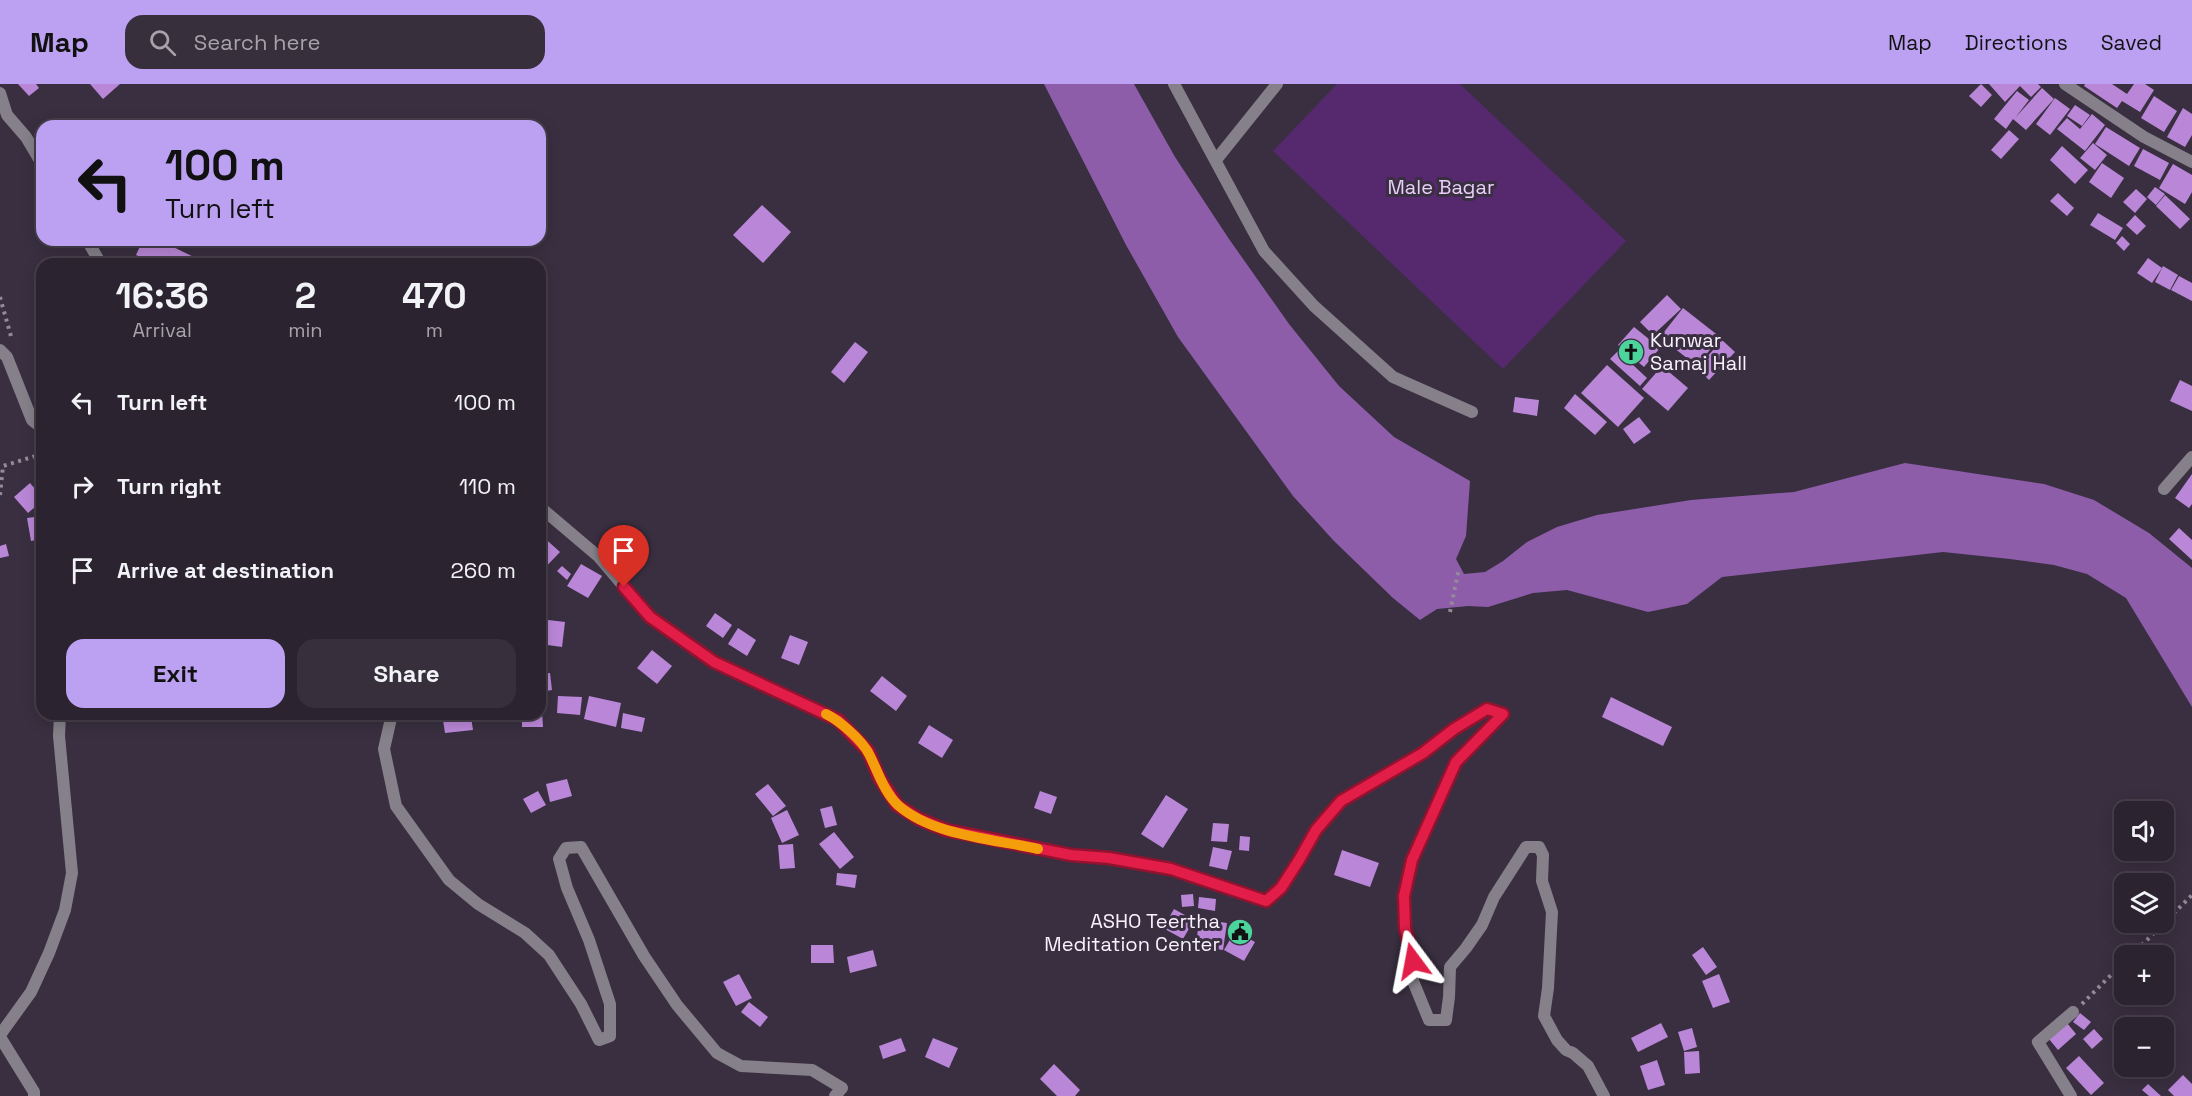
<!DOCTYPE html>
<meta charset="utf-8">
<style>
:root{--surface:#2b2330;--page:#372f3c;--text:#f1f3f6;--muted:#a6a4ab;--line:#47404c;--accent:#bca0f2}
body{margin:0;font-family:"Space Grotesk",sans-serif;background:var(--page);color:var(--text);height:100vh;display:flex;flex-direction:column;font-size:22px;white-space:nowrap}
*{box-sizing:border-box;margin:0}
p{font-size:20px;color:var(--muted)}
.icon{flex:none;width:33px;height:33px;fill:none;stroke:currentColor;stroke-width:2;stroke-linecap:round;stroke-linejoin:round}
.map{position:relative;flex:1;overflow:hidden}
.drawer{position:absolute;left:36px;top:174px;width:510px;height:462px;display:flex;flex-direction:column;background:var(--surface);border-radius:18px;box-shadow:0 3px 15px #0003,0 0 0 2px var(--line)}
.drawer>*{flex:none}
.banner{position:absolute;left:36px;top:36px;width:510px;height:126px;border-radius:18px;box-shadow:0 3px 15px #0003,0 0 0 2px var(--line);background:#bca0f2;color:#111;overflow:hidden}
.controls{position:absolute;left:2114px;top:717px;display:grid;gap:12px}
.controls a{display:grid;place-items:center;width:60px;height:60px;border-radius:12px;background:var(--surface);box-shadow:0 3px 15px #0003,0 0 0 2px var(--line);font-size:30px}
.pin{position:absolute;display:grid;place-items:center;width:51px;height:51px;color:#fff;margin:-62px -26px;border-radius:50% 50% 50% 0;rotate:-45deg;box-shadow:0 0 6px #0007}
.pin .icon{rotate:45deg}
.me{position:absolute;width:66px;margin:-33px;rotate:347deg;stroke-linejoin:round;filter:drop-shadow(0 0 4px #0008)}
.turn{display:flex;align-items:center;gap:21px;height:126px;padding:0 30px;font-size:27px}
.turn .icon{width:78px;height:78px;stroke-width:2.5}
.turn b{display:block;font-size:42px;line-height:51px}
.eta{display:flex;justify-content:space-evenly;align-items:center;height:102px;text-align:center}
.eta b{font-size:36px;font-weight:700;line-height:42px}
.primary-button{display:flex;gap:12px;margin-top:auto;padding:12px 30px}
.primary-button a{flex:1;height:69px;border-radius:18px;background:var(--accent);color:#111;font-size:24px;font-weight:700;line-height:69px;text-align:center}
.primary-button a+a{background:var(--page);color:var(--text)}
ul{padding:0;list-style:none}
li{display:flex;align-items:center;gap:18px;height:84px;padding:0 30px}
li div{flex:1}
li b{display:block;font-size:22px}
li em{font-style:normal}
header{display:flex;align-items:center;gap:36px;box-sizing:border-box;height:84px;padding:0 30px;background:var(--accent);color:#111}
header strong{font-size:28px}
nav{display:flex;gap:33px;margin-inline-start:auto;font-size:21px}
.search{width:420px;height:54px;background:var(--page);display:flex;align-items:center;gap:15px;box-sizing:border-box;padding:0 21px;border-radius:18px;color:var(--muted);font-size:22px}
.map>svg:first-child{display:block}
.green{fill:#56296e}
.water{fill:#8e5daa}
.building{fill:#ba87d8}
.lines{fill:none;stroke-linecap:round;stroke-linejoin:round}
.path{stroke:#938b98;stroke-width:4;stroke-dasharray:3 4.5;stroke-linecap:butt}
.minor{stroke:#858089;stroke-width:12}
.route-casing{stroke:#92132f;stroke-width:15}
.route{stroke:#e11d48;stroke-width:10}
.slow{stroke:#f59e0b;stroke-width:10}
.labels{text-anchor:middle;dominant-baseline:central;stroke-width:6;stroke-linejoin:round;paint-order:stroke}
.park-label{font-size:20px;fill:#e8cef8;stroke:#392f40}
.poi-label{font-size:20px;fill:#f8f2fc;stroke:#392f40;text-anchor:start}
</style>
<header>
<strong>Map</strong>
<div class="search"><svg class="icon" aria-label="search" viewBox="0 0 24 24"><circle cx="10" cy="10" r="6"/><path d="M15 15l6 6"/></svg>Search here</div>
<nav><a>Map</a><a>Directions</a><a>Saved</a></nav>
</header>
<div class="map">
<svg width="2192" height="1012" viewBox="0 0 2192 1012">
<rect width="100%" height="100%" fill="#392f40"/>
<path class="green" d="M1337,0H1460L1626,157L1503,285L1273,67Z"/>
<path class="water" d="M1044,0H1134L1175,73L1229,155L1289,240L1339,302L1394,353L1470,397L1466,452L1456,475L1464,490L1485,488L1503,477L1527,458L1557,443L1597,431L1691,416L1794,408L1905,379L2044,400L2094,416L2149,449L2192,484V623L2126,514L2087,490L2054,481L2010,475L1943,468L1722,493L1687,520L1648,528L1567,506L1533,509L1488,523L1468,522L1437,525L1420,536L1393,514L1334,457L1293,412L1178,253L1126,161Z"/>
<g class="building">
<path d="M18,0H36L39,4L29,12Z"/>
<path d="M90,0H120L103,15Z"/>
<path d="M1981,0L1992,11L1981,23L1969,12Z"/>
<path d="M1989,0H2038L2041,3L2031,13L2020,2L2005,18Z"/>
<path d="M2085,0H2112L2127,10L2134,0H2145L2154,6L2140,28L2122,17L2117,24L2084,2Z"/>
<path d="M2042,4L2054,15L2026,46L2013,35L2006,45L1994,35L2017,7L2029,16L2015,34Z"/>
<path d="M2154,12L2177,27L2164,48L2141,34Z"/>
<path d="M2055,14L2070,25L2050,51L2036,40Z"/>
<path d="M2075,21L2090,31L2082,42L2067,32Z"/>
<path d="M2183,24L2192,30V51L2185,63L2167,53Z"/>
<path d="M2092,30L2105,41L2085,67L2057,45L2067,34L2080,45Z"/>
<path d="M2106,43L2140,64L2129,82L2095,60Z"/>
<path d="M2009,46L2019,55L2001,75L1991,66Z"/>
<path d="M2093,59L2107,71L2095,86L2080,74Z"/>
<path d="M2062,62L2088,86L2075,100L2050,76Z"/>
<path d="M2143,65L2169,79L2160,96L2134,82Z"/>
<path d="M2102,79L2124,94L2111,114L2089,98Z"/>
<path d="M2173,80L2192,91V108L2185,120L2159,104Z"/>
<path d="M2155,103L2165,110L2156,121L2147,113Z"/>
<path d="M2136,105L2147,115L2135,129L2123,118Z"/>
<path d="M2058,109L2074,124L2067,132L2050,117Z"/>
<path d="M2165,111L2190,135L2180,145L2156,122Z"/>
<path d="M762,121L791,148L763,179L733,151Z"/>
<path d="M2098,129L2123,144L2115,156L2090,141Z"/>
<path d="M2135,131L2146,142L2137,151L2126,141Z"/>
<path d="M2122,152L2130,160L2124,167L2116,159Z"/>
<path d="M143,156H159L208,180H155L136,171Z"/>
<path d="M2148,174L2162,184L2152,199L2137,189Z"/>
<path d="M2163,182L2178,191L2170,206L2155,198Z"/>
<path d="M2179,192L2192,199V217L2171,206Z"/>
<path d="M1667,211L1681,225L1653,251L1640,238Z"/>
<path d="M1683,224L1720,253L1697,282L1660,253Z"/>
<path d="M1634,243L1660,264L1644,283L1618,261Z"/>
<path d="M1722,256L1735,268L1709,296L1697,284Z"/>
<path d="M855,258L868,268L844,299L831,288Z"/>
<path d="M1618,267L1647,294L1640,302L1610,275Z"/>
<path d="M1607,281L1644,314L1618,343L1581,309Z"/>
<path d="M1662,282L1688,304L1668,327L1642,305Z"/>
<path d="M2180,296L2192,302V327L2170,317Z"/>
<path d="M1575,310L1607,338L1595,351L1564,324Z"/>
<path d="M1515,313L1539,316L1537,332L1513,328Z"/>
<path d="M1639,333L1651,348L1634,360L1623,345Z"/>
<path d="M2192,390V420L2189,424L2175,414Z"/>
<path d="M30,399L42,413V417L28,429L14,413Z"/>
<path d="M42,432V455L31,457L27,434Z"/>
<path d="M2179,444L2192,456V476L2169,455Z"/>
<path d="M540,450L560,468L540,489Z"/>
<path d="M6,460L9,472L0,474V462Z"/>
<path d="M581,480L602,492L588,514L567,502Z"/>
<path d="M562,482L571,490L567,496L557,487Z"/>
<path d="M715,529L732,541L723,554L706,542Z"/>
<path d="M540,535L565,538L562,563L540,560Z"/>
<path d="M738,544L756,556L747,572L728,560Z"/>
<path d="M790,551L808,558L799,581L781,574Z"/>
<path d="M652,566L672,582L657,600L637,584Z"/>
<path d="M550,589L552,606L540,608V590Z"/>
<path d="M882,592L907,612L896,627L870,607Z"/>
<path d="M558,612L582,613L580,631L557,629Z"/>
<path d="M589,612L621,619L616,643L584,635Z"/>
<path d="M1611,613L1672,643L1663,662L1602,633Z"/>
<path d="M540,627H542L543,643H522V630H540Z"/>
<path d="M623,629L645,634L642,648L621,644Z"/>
<path d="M471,633L473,646L445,649L443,636Z"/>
<path d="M929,641L953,656L942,674L918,659Z"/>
<path d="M567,695L572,712L550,718L546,700Z"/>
<path d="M768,700L786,722L773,732L755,710Z"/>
<path d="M538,707L546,721L531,729L523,715Z"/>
<path d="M1040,707L1057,713L1051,730L1034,724Z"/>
<path d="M1166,711L1188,725L1163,764L1141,750Z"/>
<path d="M832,722L837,741L825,744L820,725Z"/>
<path d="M787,726L799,751L782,759L771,734Z"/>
<path d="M1213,739L1229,740L1227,758L1211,757Z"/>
<path d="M834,748L854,773L840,785L819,760Z"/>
<path d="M1240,752L1250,753L1249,767L1239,766Z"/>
<path d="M793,760L795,784L780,785L778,761Z"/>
<path d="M1213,763L1232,767L1227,786L1209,782Z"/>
<path d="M1342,766L1379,779L1370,803L1334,791Z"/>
<path d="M837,789L857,791L855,804L836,801Z"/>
<path d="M1193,810L1194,822L1182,823L1181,811Z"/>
<path d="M1199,813L1216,815L1215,827L1198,824Z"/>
<path d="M1174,825L1194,836L1183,855L1163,844Z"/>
<path d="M1199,835L1227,839L1223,866L1196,862Z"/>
<path d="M1235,847L1255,858L1244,877L1224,866Z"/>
<path d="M811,861H833L834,879H811Z"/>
<path d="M1703,863L1717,883L1706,891L1692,871Z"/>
<path d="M873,866L877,882L850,889L847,873Z"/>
<path d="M739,890L752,914L736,922L723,898Z"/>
<path d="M1719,890L1730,918L1713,924L1702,897Z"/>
<path d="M749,918L768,933L760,943L741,928Z"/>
<path d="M2080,929L2091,938L2084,946L2073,938Z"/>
<path d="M1661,939L1668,953L1638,968L1631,954Z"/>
<path d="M2067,939L2076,950L2058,966L2049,955Z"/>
<path d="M1692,944L1697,963L1684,967L1678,948Z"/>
<path d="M2094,945L2103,955L2092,965L2083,955Z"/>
<path d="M901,954L906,967L883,975L879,962Z"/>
<path d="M933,954L958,964L949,984L925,973Z"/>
<path d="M1699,967L1700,989L1685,990L1684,968Z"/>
<path d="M2079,972L2104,999L2091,1011L2066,984Z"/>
<path d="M1657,976L1665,1001L1648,1006L1640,982Z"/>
<path d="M1054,980L1080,1006L1075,1012H1057L1040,995Z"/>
<path d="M2183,991L2192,1000V1012H2174L2168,1006Z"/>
<path d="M2148,1000L2161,1012H2149L2142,1006Z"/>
</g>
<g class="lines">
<g class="path">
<path d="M0,213L12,256"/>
<path d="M0,411L3,382L42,370"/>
<path d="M1450,528L1459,484"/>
<path d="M2131,872L2192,811"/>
<path d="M2082,920L2124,878"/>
</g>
<g class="minor">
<path d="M1174,0L1264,167L1314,222L1393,293L1472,328"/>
<path d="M2065,0L2144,53L2192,78"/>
<path d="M0,9L7,31L26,53L42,80"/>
<path d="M1216,76L1277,0"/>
<path d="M87,156L101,180"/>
<path d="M0,266L7,273L32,336L42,344"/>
<path d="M2164,405L2192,373"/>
<path d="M540,423L599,473L650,533L714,578L838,636L868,667L880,695L897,721L919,735L946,746L1071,771L1109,774L1171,785L1266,817L1281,804L1299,776L1315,746L1341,717L1423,669L1454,645L1487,625L1503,630L1456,678L1412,776L1404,812L1405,844L1413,877V897L1429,936H1446L1449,913L1450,883L1466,864L1482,841L1494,813L1526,763H1539L1543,771L1542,797L1552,828L1548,904L1544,932L1557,956L1566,966L1573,969L1588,982L1604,1012"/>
<path d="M392,630L384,665L396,722L449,796L478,820L525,849L549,871L581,920L599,956L610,952V920L589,856L567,804L559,775L566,764L581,763L644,872L677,921L717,969L741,982L812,986L842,1004L835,1012"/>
<path d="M0,951L31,908L49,869L65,826L72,789L59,652L60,630"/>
<path d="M0,953L34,1008V1012"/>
<path d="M2071,1012L2038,958L2073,928"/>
</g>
</g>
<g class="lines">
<g class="route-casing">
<path id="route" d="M624,503L650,533L714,578L838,636L868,667L880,695L897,721L919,735L946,746L1071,771L1109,774L1171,785L1266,817L1281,804L1299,776L1316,746L1341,717L1423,669L1454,645L1487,625L1503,630L1456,678L1412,776L1404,812L1405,844L1413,877"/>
</g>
<use href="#route" class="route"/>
<path class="slow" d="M826,630C840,637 862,656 869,670C878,687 884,709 899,722C934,752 994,755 1038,765"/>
</g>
<defs>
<g id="church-disc" transform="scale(1.35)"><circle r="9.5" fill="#4bd49b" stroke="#392f40"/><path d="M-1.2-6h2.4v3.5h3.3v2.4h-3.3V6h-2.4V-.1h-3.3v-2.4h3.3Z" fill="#111"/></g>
<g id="civic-disc" transform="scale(1.35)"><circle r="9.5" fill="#4bd49b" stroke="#392f40"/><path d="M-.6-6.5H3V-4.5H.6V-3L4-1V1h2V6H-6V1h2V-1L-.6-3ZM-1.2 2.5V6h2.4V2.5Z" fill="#111"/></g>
</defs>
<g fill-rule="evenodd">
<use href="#church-disc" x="1631" y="268"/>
<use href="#civic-disc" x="1240" y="848"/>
</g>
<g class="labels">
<g class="park-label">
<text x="1441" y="103">Male Bagar</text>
</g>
<g class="poi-label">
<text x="1650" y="256">Kunwar<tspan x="1650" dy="23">Samaj Hall</tspan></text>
<text x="1220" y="837" text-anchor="end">ASHO Teertha<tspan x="1220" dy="23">Meditation Center</tspan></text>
</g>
</g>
</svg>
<div class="controls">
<a><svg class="icon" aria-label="sound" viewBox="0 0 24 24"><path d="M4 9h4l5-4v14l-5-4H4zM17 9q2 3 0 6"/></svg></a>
<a><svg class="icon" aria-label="layers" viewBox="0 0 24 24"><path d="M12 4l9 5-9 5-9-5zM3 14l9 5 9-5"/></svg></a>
<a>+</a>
<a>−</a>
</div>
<div class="pin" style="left:624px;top:503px;background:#d93025"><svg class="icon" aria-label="arrive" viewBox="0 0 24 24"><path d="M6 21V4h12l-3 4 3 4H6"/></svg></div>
<svg class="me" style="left:1413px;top:877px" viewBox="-20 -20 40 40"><path d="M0-17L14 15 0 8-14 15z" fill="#e11d48" stroke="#fff" stroke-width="4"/></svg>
<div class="banner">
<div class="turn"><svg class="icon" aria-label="left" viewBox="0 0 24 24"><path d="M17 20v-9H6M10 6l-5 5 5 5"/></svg><div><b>100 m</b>Turn left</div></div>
</div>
<section class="drawer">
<div class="eta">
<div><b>16:36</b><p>Arrival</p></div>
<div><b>2</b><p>min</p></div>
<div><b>470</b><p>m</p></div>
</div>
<ul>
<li><svg class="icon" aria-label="left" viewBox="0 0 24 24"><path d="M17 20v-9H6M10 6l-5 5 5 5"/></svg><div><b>Turn left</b></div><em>100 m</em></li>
<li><svg class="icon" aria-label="right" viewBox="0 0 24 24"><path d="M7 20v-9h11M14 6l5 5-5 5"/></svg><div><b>Turn right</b></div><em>110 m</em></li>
<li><svg class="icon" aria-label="arrive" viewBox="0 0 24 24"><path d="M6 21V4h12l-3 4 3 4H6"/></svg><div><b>Arrive at destination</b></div><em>260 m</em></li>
</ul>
<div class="primary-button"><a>Exit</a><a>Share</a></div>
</section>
</div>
